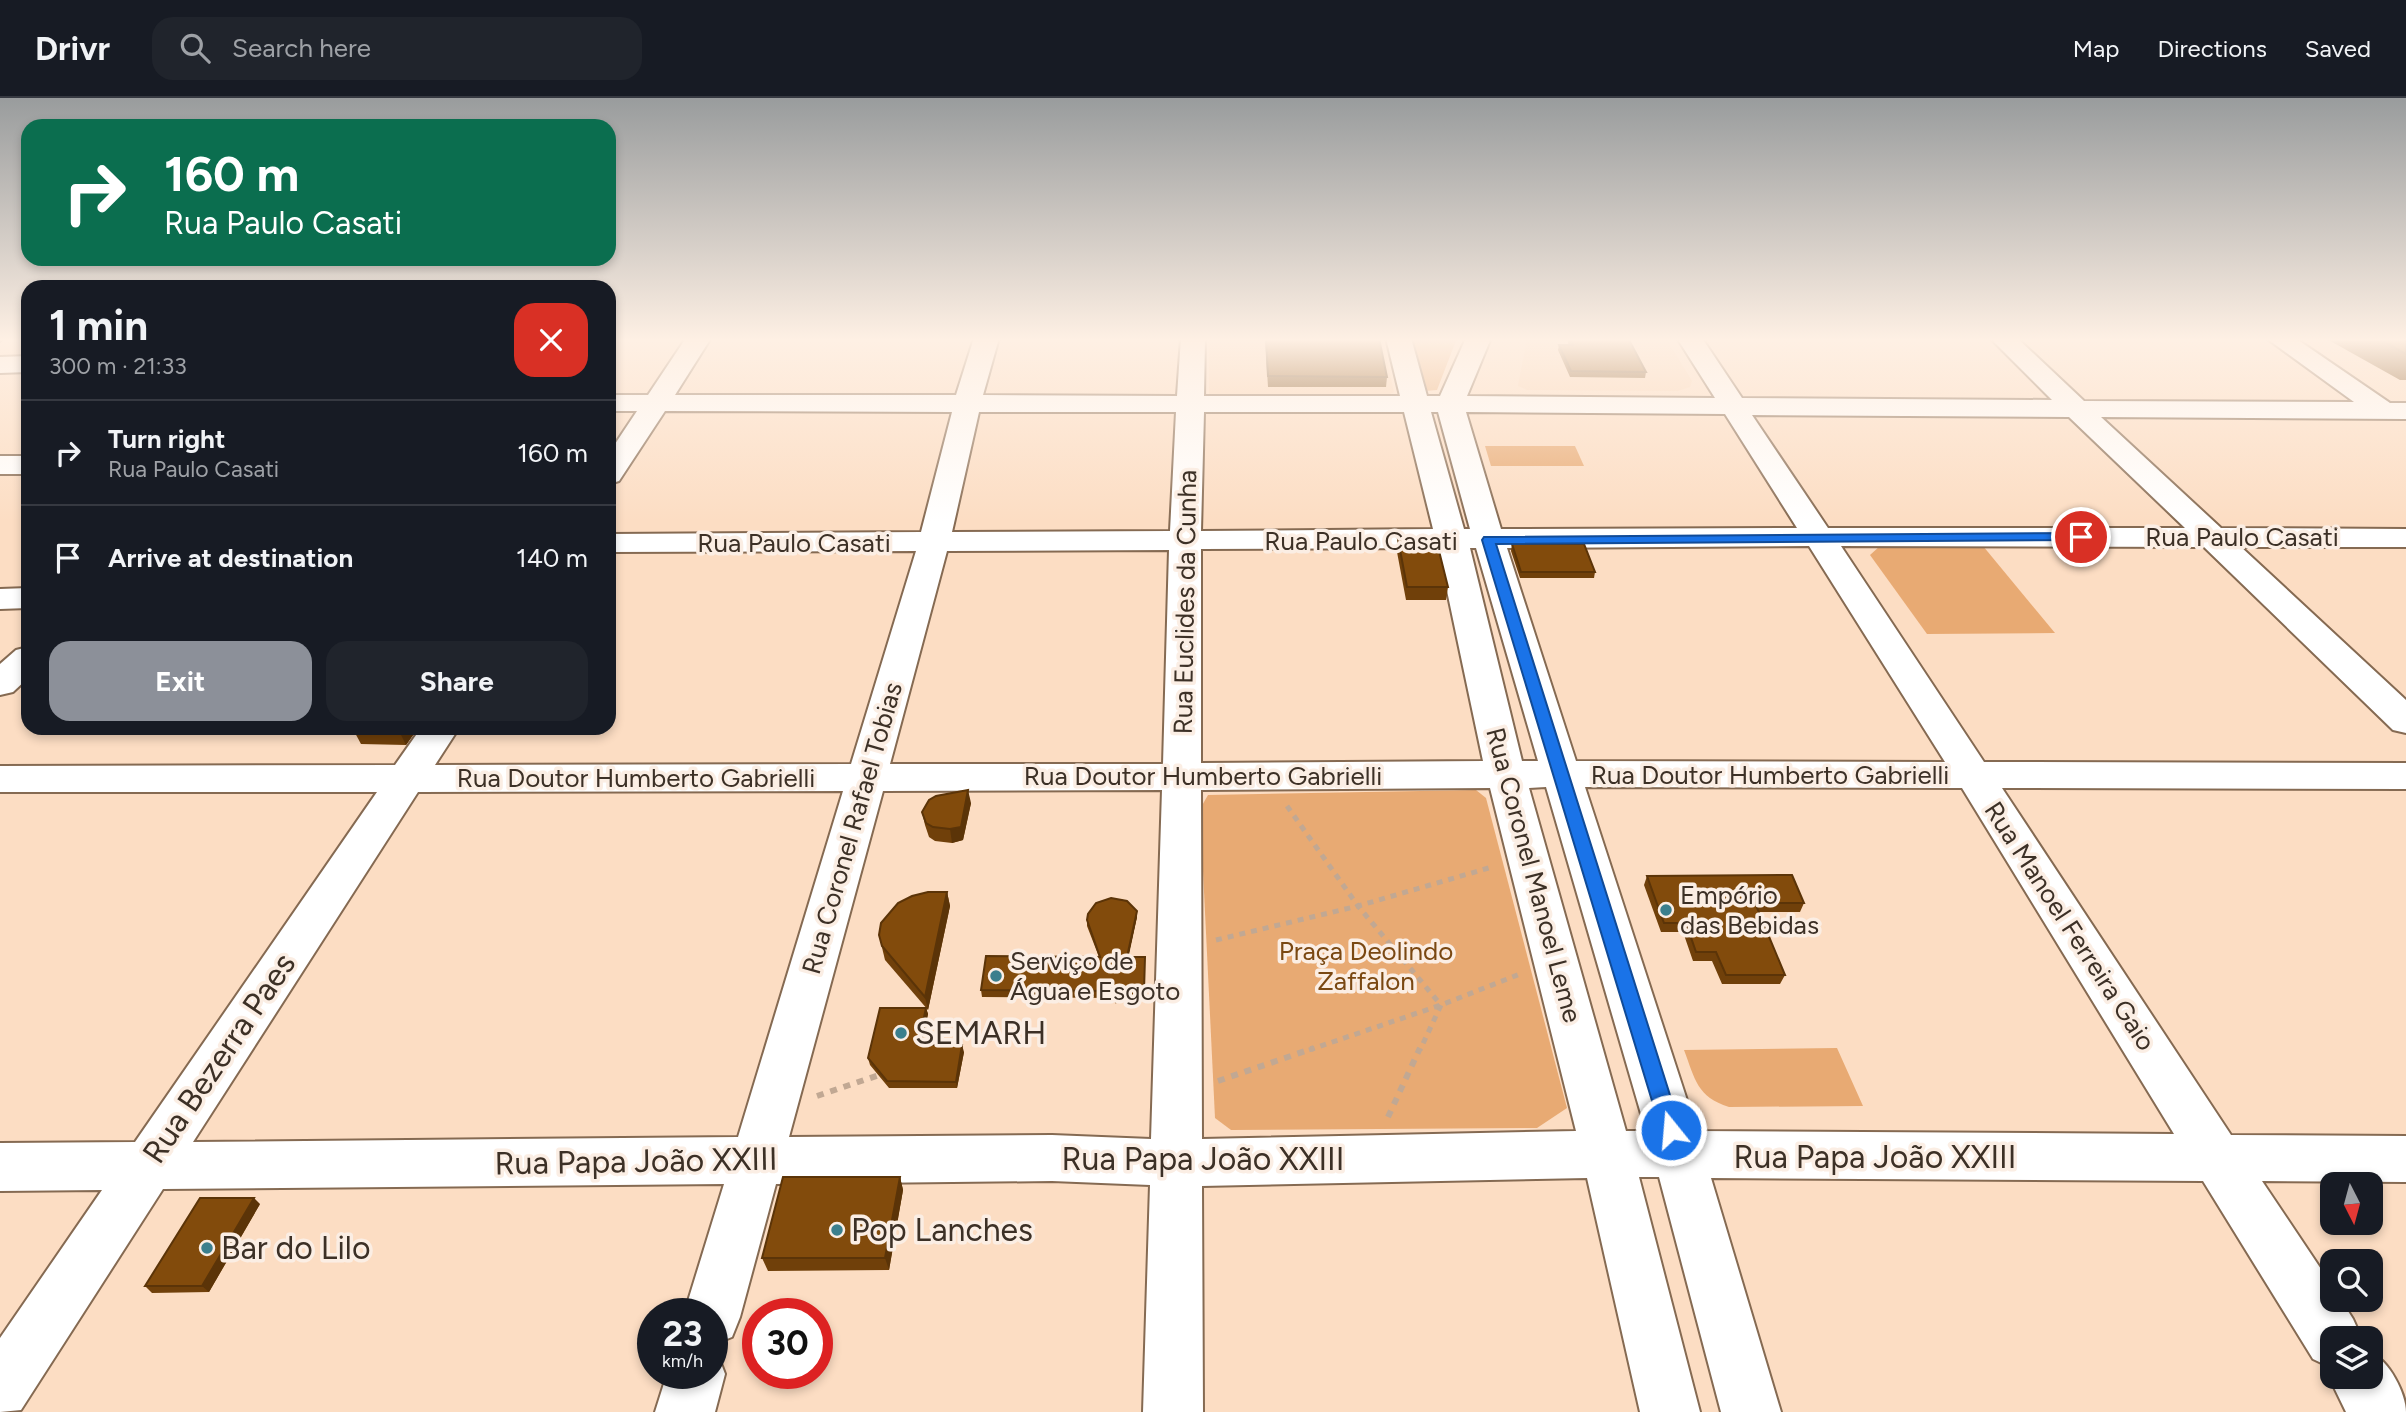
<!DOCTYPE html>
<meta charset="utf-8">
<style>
:root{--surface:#171b24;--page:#20242c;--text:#f1f3f6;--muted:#9ea1a6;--line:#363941;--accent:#8c9099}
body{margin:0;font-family:Figtree,sans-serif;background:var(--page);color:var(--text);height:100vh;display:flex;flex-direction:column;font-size:26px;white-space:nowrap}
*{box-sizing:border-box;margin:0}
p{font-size:23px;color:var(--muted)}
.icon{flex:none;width:38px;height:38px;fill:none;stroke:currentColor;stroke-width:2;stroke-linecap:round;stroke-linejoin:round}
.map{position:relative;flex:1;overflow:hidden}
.details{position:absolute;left:21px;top:182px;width:595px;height:455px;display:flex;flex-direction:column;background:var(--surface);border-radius:21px;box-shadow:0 4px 10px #0003}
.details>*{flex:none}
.guide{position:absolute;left:21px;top:21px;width:595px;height:147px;border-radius:21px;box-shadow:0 4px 10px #0003;background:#0b6e4f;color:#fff;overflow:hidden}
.needle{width:46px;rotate:174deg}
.tools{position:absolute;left:2320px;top:1074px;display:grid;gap:14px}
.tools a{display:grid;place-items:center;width:63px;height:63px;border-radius:14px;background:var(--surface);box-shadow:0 4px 10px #0003;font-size:35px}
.speed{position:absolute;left:637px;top:1200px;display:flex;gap:14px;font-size:35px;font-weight:700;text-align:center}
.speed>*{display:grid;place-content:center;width:91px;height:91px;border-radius:50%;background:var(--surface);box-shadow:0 4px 10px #0003;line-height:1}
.speed small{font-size:18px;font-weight:400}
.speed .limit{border:10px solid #d22;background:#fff;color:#111}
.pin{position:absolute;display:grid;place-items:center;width:60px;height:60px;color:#fff;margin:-30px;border:4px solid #fff;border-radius:50%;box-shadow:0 2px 7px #0007}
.me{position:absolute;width:77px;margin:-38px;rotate:343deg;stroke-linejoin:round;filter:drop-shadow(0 0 5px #0008)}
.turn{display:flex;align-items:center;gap:24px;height:147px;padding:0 28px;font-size:32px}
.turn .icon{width:91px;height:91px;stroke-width:2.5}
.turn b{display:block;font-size:49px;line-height:60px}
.round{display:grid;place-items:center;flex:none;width:74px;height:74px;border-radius:21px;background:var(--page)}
.headline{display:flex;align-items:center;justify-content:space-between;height:119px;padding:0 28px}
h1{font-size:42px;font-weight:700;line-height:52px}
.cta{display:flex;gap:14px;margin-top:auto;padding:14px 28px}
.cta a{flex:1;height:80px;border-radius:21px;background:var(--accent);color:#fff;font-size:28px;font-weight:700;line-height:80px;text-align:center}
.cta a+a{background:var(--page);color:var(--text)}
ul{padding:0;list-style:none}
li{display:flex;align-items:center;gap:21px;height:105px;padding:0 28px;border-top:2px solid var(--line)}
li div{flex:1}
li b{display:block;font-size:26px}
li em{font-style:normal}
header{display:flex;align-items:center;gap:42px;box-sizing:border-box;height:98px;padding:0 35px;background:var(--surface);border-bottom:2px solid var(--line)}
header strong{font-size:33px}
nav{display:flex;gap:38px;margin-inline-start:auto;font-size:24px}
.search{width:490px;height:63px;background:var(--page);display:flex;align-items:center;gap:18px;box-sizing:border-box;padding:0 24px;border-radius:21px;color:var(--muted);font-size:26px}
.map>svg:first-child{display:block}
.built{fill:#f9d4b4}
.green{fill:#e8aa73}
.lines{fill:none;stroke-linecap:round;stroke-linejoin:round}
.minor-casing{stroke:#856a52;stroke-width:4}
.path-far1{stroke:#c1a893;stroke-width:5;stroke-dasharray:6 6;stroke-linecap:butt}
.path{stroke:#c1a893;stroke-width:6;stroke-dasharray:7 7;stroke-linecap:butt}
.minor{fill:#fff;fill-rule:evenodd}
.wall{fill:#70400a}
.shaded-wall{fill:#5b3408}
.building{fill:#824b0c;stroke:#5b3408;stroke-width:2}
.route{fill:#1a73e8;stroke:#114b97;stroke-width:2}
.poi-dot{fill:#3b7f8d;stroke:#fbeee4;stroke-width:2.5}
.labels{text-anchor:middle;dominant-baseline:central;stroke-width:7;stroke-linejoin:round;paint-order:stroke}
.street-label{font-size:26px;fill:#3c3026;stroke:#fbeee4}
.poi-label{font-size:26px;fill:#3c3026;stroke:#fbeee4;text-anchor:start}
.park-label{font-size:26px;fill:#7a4812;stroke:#fbeee4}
.near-poi-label{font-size:32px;fill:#3c3026;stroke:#fbeee4;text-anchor:start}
.near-street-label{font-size:32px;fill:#3c3026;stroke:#fbeee4}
</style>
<header>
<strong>Drivr</strong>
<div class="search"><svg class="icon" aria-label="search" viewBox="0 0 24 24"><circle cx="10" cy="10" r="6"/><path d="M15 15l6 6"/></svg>Search here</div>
<nav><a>Map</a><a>Directions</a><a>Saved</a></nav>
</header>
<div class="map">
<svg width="2406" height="1314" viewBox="0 0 2406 1314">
<rect width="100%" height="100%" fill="#fcddc3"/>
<g class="built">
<path d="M1209,240H1382L1394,294L1388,297L1209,296Z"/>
<path d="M1527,240H1666L1692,283L1690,289L1678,293L1527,292L1518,288Z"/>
</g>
<g class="green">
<path d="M1411,240H1457L1437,292L1425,293Z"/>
<path d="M1485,348H1575L1584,368H1491Z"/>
<path d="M1880,448H1983L2055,535L1927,536L1870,457Z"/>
<path d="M1476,692L1486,700L1567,1010L1537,1030L1231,1032L1215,1020L1200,711L1208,697Z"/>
<path d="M1837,950L1863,1008L1729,1009C1697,999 1695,981 1684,952Z"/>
</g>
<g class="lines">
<g class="minor-casing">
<g id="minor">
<path d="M686,240H711L675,297H956L974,240H999L983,297L1177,298L1181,240H1205L1204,298H1400L1386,240H1411L1427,298H1440L1466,240H1491L1467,298L1715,300L1677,240H1702L1742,300L2052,302L1990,240H2017L2084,303L2354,304L2266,240H2295L2390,305H2406V321L2101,319L2221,430L2406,431V449H2241L2406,602V635L2393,632L2204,449L1841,448L1984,664L2406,665V691L2002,690L2231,1037L2406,1038V1084L2262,1083L2333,1189V1202H2341L2353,1221L2362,1241H2333V1279H2371V1255C2389,1262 2406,1296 2406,1314H2346L2329,1279L2332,1270L2313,1261L2203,1083L1711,1080L1781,1314H1721L1659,1079H1639L1700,1314H1640L1587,1080L1202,1088L1203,1314H1143L1150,1087L1052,1083L776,1086L740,1219L732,1239L712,1247V1216H684L724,1086L163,1091L21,1312L0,1314V1240L102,1092L0,1093V1045L135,1044L377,694H0V668L395,667L421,630H459L435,667L851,666L916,453L609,454V436L921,434L952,314L665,313L619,383L609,386V355L637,313H609V297H648ZM979,314H1176L1170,433L952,434ZM1204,314H1404L1433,431L1201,433ZM1431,314H1438L1470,431H1464ZM1466,314L1725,316L1797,430L1501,431ZM1752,317L2069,319L2185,430H1828ZM1809,448L1945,664L1576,663L1507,450ZM1438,450L1483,663L1201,665V451ZM1470,450H1476L1538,663H1522ZM1169,452L1163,666H890L947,453ZM1546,689L1646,1033H1626L1529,690ZM1585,689L1962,690L2174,1036L1697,1033ZM1490,690L1576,1033L1202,1041L1201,692ZM1162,692L1151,1041L1052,1037L789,1039L883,693ZM843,693L738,1039L193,1044L418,694Z"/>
<path d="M28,258V274L0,275V259Z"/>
<rect x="0" y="358" width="28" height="18"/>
<path d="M28,490V510L0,511V491Z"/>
<path d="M28,549V580L13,594L0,597V566L16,552Z"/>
<path d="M712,1253L717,1255L725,1276L715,1314H655L667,1276H712Z"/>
</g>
</g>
<g class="path-far1">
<path d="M1287,708L1358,808L1441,907L1420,952"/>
<path d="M1216,842L1358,808L1492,769"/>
<path d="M1309,952L1441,907L1520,876"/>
</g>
<g class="path">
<path d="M1218,983L1314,950"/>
<path d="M817,998L879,977"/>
<path d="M1388,1019L1420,950"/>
</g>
<use href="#minor" class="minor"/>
</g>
<g class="wall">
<path d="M1265,240H1379L1387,279L1386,289H1268Z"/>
<path d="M1569,240H1628L1646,274L1645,280L1570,279L1558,252L1559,247H1569L1568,245Z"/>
<path d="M2325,240H2406V282H2400Z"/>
<path d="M1398,441L1448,489L1446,502H1406L1397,454Z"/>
<path d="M1512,446L1595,474L1594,480H1520L1511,453Z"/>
<path d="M356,630H418L406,647L361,646L354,633Z"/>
<path d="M971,705L963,742L952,745L935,743L929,739L925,727L922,714Z"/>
<path d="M1647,778L1804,805L1800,814H1759L1785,877L1780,886H1722L1712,863H1693L1683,834H1661L1644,787Z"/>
<path d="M947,794L950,808L928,912L885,862L879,837Z"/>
<path d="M1137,813V819L1128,859L1145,866L1144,900H1117L1116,906L1113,900L982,899L981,892L1099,859L1087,828V822Z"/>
<path d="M926,910L928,916L921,947L964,954L957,990H889L870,967L868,960Z"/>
<path d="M900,1079L903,1092L889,1172L768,1173L762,1160Z"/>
<path d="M260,1106L209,1194L152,1195L145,1188Z"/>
</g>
<g class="shaded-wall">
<path d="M0,240H7L0,245Z"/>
<path d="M401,630H418L406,647L399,633Z"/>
<path d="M968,692L971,705L963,742L952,745L950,731Z"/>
<path d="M947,794L950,808L928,912L925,899Z"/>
<path d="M1137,813V819L1127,866V859Z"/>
<path d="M926,910L928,916L920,954L918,947Z"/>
<path d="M962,947L964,954L957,990L956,984Z"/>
<path d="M900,1079L903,1092L889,1172L885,1160Z"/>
<path d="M254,1100L260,1106L209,1194L202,1188Z"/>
</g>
<g class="building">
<path d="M1266,240H1379L1387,279L1268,278Z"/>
<path d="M1570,240H1628L1646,274L1571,273L1559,247H1573Z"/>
<path d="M2377,240H2406V256Z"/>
<path d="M1398,441L1426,442L1438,449L1448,489H1407Z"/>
<path d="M1512,446H1584L1595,474H1521Z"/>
<path d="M356,630H401L399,633H354Z"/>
<path d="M968,692L961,729L950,731L933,729L926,725L922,714L929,702L936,698Z"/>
<path d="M1792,777L1804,805H1755L1785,877H1726L1716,854H1696L1686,825H1664L1647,778Z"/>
<path d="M928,794H947L925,899L882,848L879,837L881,825L898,805L912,798Z"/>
<path d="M1111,800L1127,803L1137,813L1127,859H1145L1144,893H1117L1115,899L1113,893L981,892L986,858L1100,859L1087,822L1088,816L1096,805Z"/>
<path d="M880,910H926L918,947H962L956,984L887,983L868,960Z"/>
<path d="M783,1079H900L885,1160H762Z"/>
<path d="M200,1100H254L202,1188H145Z"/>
</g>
<linearGradient id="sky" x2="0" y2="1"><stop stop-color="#999c9d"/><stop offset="0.57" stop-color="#fef0e4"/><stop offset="1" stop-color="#fef0e4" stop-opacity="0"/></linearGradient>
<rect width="2406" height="424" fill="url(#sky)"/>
<path class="route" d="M2081,435L2088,439L2086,442L1496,446L1681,1032L1678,1039L1671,1042L1663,1039L1482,442L1484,439Z"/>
<g class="poi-dot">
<circle cx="1666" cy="812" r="7"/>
<circle cx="996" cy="878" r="7"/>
<circle cx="901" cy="935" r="7"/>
<circle cx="837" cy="1132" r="7"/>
<circle cx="207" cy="1150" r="7"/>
</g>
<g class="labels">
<g class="street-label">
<text x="2242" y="439">Rua Paulo Casati</text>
<text x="1361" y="443">Rua Paulo Casati</text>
<text x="794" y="445">Rua Paulo Casati</text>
<text transform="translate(1185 504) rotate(-89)">Rua Euclides da Cunha</text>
<text x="1770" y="677">Rua Doutor Humberto Gabrielli</text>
<text x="1203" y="678">Rua Doutor Humberto Gabrielli</text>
<text x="636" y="680">Rua Doutor Humberto Gabrielli</text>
<text transform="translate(852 730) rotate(-74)">Rua Coronel Rafael Tobias</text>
<text transform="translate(1534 777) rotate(75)">Rua Coronel Manoel Leme</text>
<text transform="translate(2070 828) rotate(57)">Rua Manoel Ferreira Gaio</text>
</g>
<g class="poi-label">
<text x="1680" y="797">Empório<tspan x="1680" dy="30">das Bebidas</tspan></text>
<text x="1010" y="863">Serviço de<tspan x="1010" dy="30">Água e Esgoto</tspan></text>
</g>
<g class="park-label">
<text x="1366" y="853">Praça Deolindo<tspan x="1366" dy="30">Zaffalon</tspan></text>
</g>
<g class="near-poi-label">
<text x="915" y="935">SEMARH</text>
<text x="851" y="1132">Pop Lanches</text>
<text x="221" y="1150">Bar do Lilo</text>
</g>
<g class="near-street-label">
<text transform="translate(219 960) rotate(-56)">Rua Bezerra Paes</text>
<text x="1875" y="1059">Rua Papa João XXIII</text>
<text x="1203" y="1061">Rua Papa João XXIII</text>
<text transform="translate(636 1063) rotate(-1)">Rua Papa João XXIII</text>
</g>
</g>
</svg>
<div class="tools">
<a><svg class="needle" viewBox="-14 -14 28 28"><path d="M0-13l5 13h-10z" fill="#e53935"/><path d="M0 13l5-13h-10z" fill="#9ea1a6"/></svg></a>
<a><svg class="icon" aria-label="search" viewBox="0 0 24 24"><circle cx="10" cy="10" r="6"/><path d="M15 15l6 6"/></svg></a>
<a><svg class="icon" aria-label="layers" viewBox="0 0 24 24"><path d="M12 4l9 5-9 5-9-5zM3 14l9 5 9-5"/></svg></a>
</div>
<div class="speed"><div>23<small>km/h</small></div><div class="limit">30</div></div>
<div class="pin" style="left:2081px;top:439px;background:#d93025"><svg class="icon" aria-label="arrive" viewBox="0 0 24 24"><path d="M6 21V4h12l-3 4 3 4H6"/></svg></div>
<svg class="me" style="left:1671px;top:1032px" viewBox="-20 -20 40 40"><circle r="17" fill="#1a73e8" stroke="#fff" stroke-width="3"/><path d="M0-11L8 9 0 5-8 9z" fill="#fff"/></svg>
<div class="guide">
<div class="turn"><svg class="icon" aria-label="right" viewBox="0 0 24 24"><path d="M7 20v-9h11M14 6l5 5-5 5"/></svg><div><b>160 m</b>Rua Paulo Casati</div></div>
</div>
<section class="details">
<div class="headline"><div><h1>1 min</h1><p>300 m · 21:33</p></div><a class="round" style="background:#d93025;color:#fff"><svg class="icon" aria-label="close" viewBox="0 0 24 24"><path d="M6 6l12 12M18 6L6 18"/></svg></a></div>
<ul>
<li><svg class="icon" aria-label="right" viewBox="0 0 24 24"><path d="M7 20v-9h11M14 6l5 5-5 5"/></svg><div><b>Turn right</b><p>Rua Paulo Casati</p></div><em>160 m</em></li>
<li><svg class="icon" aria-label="arrive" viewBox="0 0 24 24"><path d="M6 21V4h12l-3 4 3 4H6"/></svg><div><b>Arrive at destination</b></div><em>140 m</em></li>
</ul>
<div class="cta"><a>Exit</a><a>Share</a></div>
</section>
</div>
